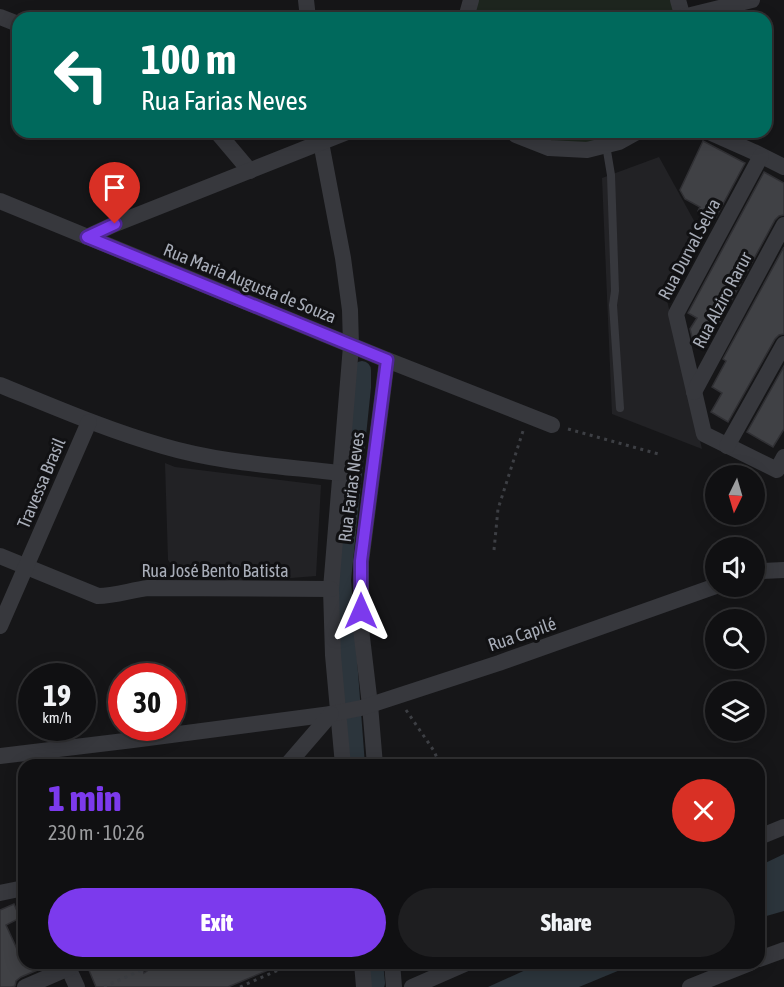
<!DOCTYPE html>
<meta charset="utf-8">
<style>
:root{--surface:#101012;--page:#1e1e20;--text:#f1f3f6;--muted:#9c9d9f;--line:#303032;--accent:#7c3aed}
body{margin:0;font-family:"Asap Condensed",sans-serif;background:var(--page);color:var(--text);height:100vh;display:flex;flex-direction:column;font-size:22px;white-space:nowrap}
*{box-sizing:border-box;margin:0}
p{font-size:20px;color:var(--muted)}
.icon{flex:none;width:33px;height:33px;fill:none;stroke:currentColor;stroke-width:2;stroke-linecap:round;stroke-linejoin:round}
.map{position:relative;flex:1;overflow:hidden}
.drawer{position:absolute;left:18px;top:759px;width:747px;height:210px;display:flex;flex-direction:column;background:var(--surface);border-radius:18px;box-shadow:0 3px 15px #0003,0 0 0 2px var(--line)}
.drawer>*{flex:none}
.hud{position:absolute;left:12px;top:12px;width:760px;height:126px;border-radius:18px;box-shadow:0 3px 15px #0003,0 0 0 2px var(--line);background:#00695c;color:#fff;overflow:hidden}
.needle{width:39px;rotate:185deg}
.buttons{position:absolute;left:705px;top:465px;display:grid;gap:12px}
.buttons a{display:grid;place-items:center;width:60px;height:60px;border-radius:50%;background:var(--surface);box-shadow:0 3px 15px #0003,0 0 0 2px var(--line);font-size:30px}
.speed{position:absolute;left:18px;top:663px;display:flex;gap:12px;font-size:30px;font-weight:700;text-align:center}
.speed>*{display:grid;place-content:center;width:78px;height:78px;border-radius:50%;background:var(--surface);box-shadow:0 3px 15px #0003,0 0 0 2px var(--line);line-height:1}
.speed small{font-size:15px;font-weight:400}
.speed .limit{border:9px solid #d22;background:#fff;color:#111}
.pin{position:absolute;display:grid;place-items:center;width:51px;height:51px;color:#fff;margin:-62px -26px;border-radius:50% 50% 50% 0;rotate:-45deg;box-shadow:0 0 6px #0007}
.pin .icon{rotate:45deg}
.me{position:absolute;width:66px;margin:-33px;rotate:0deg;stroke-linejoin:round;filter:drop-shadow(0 0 4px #0008)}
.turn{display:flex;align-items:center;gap:21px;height:126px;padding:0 30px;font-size:27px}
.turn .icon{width:78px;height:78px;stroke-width:2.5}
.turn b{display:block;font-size:42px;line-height:51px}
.round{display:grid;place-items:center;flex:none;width:63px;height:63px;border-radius:32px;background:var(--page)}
.overview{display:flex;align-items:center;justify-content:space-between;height:102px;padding:0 30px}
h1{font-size:36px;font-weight:800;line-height:45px;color:var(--accent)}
.button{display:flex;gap:12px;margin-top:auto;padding:12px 30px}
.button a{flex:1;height:69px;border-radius:36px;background:var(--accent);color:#fff;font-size:24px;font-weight:800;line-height:69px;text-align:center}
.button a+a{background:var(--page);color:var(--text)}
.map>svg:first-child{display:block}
.built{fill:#222225}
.green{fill:#1e261f}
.water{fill:#2c353c}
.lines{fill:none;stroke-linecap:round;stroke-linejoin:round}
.canal{stroke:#2c353c;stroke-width:18}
.building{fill:#404145;stroke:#303034;stroke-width:1.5}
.path{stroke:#3d3f44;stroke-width:3;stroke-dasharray:3 4.5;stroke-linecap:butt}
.service{stroke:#37383d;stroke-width:8}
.minor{stroke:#37383d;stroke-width:16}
.route-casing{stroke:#51269a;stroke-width:15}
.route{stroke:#7c3aed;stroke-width:10}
.labels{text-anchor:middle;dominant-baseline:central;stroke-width:6;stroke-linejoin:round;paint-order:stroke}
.street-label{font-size:18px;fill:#a8adb8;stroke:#111113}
</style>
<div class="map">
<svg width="784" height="987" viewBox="0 0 784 987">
<rect width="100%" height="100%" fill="#161618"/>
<g class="built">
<path d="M659,157L698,228L665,292L702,449L612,414L602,178Z"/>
<path d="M165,463L175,467L321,485L316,576L291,578H248L237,583L173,567L168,560Z"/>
</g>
<g class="green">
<path d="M471,0H678L683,18H466Z"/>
<path d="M513,132H637L587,150Z"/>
</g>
<g class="water">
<path d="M784,854V911L759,918V866Z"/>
<path d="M541,963H637L579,987H488Z"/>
</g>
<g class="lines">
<g class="canal">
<path d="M356,765L342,580L362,387V370"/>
<path d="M374,963L376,983"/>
</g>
</g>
<g class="building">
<path d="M703,141L745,163L715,219L698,211L700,207L685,199L680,190Z"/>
<path d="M764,172L784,183V215L779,216L775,220L705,349L693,341L690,329L697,318L688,313Z"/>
<path d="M784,247V334L779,335L775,339L728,422L711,412L722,393L712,387L726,361L723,359Z"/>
<path d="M784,366V429L773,447L747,432Z"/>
<path d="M14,904L20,918L6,925L17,949L24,946V963H54L21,977L16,981L15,986L12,987H0V910Z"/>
<path d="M86,963H142L144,973L159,963H285L228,987H96Z"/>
</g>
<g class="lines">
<g class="path">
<path d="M568,429L662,455"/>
<path d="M494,550L498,509L523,431"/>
<path d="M406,710L434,751L440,765"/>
<path d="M104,987L157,963"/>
<path d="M240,987L294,963"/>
</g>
<path class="service" d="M606,145L611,175L615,291L613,305L620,408"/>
<g class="minor">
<path d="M306,0L308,18"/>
<path d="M678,0L683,18"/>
<path d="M0,17L18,24"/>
<path d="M683,17L752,0"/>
<path d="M466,18L471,0"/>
<path d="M217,132L250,171"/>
<path d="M319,132L343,258L350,310L351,346L331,589L333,655L343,765"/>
<path d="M513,132L516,135L549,148L587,150L619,142L637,132"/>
<path d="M709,132L754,152L784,167"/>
<path d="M761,156L676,314L704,434L777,470L784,457"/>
<path d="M0,201L387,360L361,562V629L370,705L375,765"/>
<path d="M87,237L115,224L347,132"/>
<path d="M387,360L552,425"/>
<path d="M0,385C54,407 107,430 163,446C220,463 281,466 340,473"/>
<path d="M694,392L784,225"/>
<path d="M727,446L784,344"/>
<path d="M0,556L98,596C115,596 131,590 148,588L331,589"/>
<path d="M754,573L762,571L784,570"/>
<path d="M0,626L89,422"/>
<path d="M0,756L133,740L331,714L361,708L499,663L716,586"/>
<path d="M287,765L331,714"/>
<path d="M759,837L784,827"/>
<path d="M0,893L24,888"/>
<path d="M759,959L784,950"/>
<path d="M66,963L77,987"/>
<path d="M362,963L364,987"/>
<path d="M392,963L394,987"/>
<path d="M25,987L69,968"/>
<path d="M412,987L467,963"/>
<path d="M690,987L750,963"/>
</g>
</g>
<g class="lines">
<g class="route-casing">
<path id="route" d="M115,224L87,237L387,360L361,561V611"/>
</g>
<use href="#route" class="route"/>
</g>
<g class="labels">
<g class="street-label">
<text transform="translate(689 249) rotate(-62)">Rua Durval Selva</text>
<text transform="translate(250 283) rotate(22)">Rua Maria Augusta de Souza</text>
<text transform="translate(722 300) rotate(-62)">Rua Alziro Rarur</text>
<text transform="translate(41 483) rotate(-67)">Travessa Brasil</text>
<text transform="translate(351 487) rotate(-83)">Rua Farias Neves</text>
<text x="215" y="570">Rua José Bento Batista</text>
<text transform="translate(522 634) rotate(-19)">Rua Capilé</text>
</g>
</g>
</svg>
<div class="buttons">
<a><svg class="needle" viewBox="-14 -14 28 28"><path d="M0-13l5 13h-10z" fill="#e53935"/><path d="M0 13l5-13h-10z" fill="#9c9d9f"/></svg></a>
<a><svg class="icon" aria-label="sound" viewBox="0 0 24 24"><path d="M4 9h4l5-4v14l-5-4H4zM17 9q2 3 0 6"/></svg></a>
<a><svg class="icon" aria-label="search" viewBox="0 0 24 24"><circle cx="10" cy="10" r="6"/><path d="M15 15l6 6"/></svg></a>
<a><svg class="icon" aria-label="layers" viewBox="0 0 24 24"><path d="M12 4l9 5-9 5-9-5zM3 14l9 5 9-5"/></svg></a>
</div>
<div class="speed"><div>19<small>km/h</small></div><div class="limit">30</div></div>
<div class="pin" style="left:115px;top:224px;background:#d93025"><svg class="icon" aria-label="arrive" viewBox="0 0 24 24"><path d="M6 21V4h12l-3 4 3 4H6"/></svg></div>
<svg class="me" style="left:361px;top:611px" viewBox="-20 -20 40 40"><path d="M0-17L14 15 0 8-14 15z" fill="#7c3aed" stroke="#fff" stroke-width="4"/></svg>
<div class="hud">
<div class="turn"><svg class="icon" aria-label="left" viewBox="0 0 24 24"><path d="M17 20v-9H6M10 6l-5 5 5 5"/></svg><div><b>100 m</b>Rua Farias Neves</div></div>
</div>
<section class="drawer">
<div class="overview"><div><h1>1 min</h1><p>230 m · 10:26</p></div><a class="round" style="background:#d93025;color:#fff"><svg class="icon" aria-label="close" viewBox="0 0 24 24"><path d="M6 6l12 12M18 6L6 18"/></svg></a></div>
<div class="button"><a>Exit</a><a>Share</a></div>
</section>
</div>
